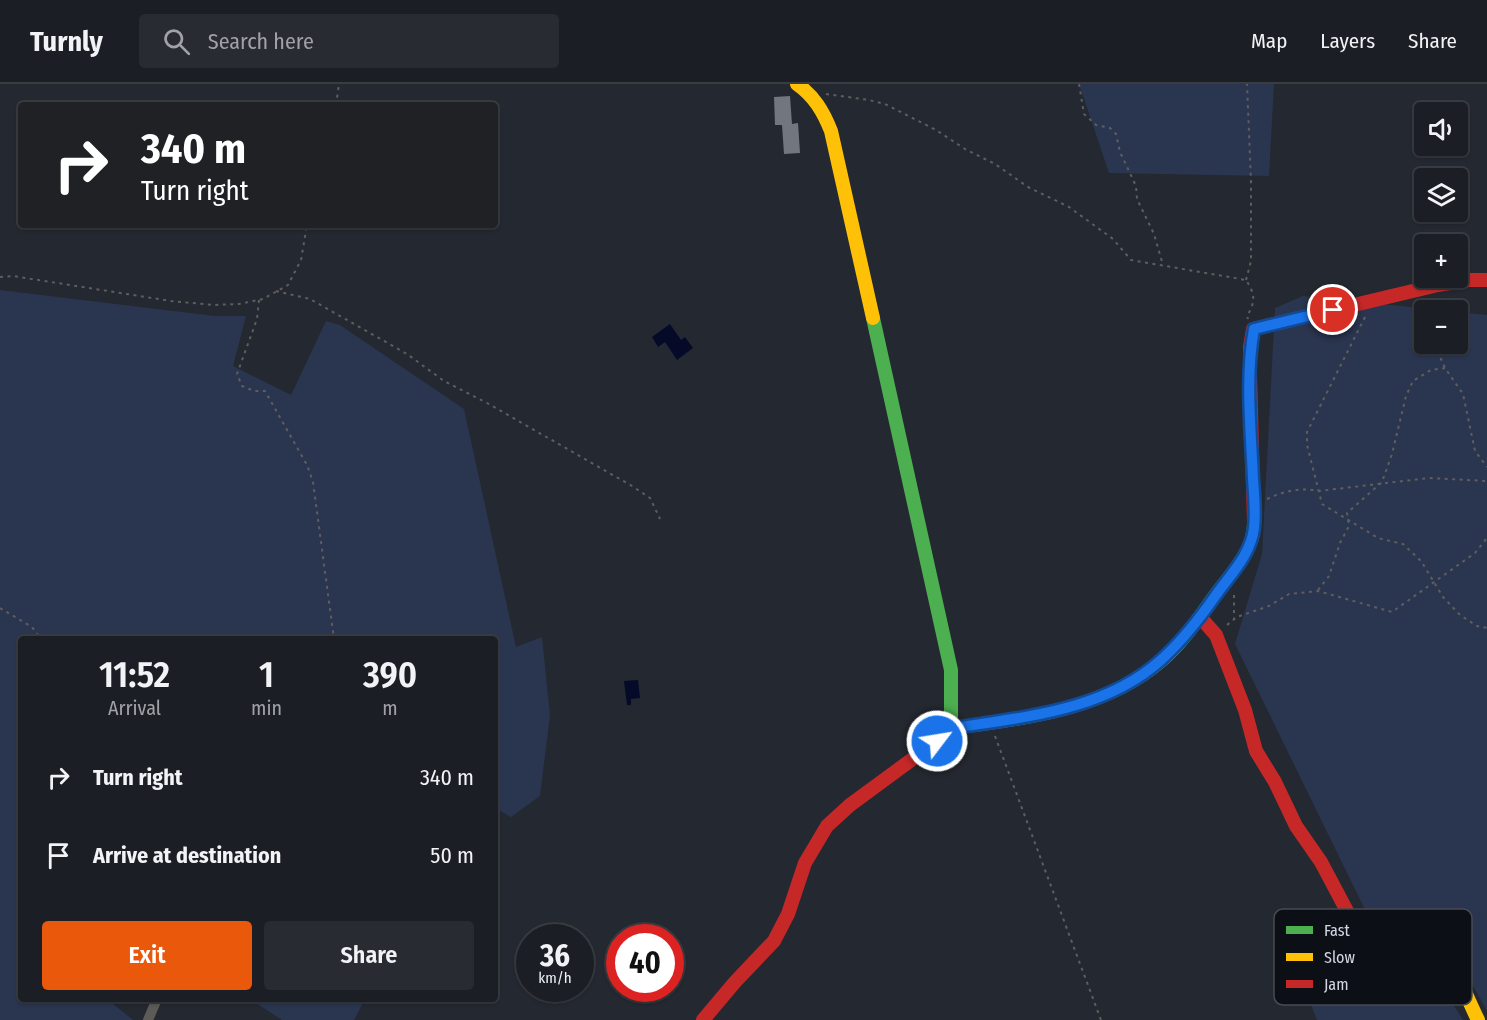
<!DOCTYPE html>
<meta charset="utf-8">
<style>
:root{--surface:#1b1e24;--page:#282b31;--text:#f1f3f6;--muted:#a0a2a6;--line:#393c41;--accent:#ea580c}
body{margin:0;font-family:"Fira Sans Condensed",sans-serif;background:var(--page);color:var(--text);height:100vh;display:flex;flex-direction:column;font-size:22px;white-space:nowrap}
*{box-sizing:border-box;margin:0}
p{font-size:20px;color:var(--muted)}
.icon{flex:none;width:33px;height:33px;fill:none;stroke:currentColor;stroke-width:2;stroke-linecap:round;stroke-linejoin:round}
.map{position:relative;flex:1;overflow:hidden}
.side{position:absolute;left:18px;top:552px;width:480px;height:366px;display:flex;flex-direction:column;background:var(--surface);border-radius:6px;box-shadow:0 2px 4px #0004,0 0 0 2px var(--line)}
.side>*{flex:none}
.top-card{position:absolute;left:18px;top:18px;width:480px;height:126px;border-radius:6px;box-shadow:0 2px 4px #0004,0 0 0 2px var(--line);background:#202124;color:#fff;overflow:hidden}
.fabs{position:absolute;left:1414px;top:18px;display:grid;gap:12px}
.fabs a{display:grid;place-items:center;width:54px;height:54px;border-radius:6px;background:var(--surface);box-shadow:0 2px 4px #0004,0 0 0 2px var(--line);font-size:30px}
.speed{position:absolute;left:516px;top:840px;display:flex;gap:12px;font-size:30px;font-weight:700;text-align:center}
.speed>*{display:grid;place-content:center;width:78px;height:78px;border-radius:50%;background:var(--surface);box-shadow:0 2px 4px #0004,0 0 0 2px var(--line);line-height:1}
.speed small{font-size:15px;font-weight:400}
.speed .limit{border:9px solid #d22;background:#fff;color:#111}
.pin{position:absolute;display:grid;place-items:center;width:51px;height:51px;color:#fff;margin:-26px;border:3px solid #fff;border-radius:50%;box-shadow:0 2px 6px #0007}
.me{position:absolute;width:66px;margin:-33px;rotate:59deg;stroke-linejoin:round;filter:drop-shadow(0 0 4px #0008)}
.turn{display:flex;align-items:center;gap:21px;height:126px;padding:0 24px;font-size:27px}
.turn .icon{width:78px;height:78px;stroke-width:2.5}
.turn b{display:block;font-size:42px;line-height:51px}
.eta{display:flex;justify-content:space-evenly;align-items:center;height:102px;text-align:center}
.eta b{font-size:36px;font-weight:600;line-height:42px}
.action{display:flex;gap:12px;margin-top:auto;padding:12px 24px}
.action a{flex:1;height:69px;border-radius:6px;background:var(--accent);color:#fff;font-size:24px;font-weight:600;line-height:69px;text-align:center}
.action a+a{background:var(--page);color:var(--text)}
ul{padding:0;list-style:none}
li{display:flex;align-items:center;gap:18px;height:78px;padding:0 24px}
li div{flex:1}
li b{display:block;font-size:22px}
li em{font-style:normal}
header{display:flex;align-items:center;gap:36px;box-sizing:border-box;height:84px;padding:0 30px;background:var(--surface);border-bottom:2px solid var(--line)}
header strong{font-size:28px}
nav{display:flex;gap:33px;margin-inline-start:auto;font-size:21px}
.search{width:420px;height:54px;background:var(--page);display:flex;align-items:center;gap:15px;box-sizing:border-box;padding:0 21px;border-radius:6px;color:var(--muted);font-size:22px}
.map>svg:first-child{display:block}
.green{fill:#2a354f}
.water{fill:#050a28}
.building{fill:#72767e}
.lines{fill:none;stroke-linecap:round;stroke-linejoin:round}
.path{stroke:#5f5e5e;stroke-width:2;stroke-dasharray:3 4.5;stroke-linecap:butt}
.street{stroke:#5c5b57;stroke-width:10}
.fast{stroke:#4caf50;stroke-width:14}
.slow{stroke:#ffc107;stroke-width:14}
.jam{stroke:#c62828;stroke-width:14}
.route-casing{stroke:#114b97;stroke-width:15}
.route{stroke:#1a73e8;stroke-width:10}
.key{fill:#0c0f16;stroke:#484b53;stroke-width:1.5}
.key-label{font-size:16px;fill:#d3d7e2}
</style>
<header>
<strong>Turnly</strong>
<div class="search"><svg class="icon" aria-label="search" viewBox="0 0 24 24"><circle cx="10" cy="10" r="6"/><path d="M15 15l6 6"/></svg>Search here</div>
<nav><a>Map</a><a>Layers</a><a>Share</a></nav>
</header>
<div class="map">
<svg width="1487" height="936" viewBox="0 0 1487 936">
<rect width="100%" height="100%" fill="#242830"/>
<g class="green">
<path d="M1079,0H1274L1269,92L1109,89Z"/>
<path d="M0,206L215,232H246L233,282L291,311L326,237L340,241L464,325L516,563L542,553L550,631L540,712L511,733L495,724V555H21V915H111L112,919L133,936H0Z"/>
<path d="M1303,212L1441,226H1425V260H1458V228L1487,231V927L1442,845L1373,842L1235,560L1262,470L1275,224Z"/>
<path d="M1327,845L1368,867L1425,877L1463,936H1317L1287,860Z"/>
<path d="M250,915H365L354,936H282Z"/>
</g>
<g class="water">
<path d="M670,240L681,256L685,253L693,264L677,276L665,258L658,263L652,253Z"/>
<path d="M638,596L640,614L631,615V621H627L624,597Z"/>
</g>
<path class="building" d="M790,12L792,40L798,39L800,69L784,70L782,41H775L774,13Z"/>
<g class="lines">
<g class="path">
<path d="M1079,0L1084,30L1096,41L1110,44L1116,50L1120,68L1136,102L1137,115L1154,150L1163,181"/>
<path d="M826,10L869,16L885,20L936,46L965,65L995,80L1028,103L1069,123L1113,155L1131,176L1246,196C1255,210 1256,217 1247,232L1248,235"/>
<path d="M336,21L339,0"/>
<path d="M0,193L13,192L171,217L213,221L239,220L263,215L288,201L301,176L307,141"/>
<path d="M1246,196L1251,177V98L1247,0"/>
<path d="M276,207L310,215L407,270L444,297L487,319L632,402L650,414L660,435"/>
<path d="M259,216L257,235L237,290L242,302L254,307H265L307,381L313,398L334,555"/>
<path d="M1449,226L1455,212"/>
<path d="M1365,233L1307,348V361L1322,420L1378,454L1403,460L1421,477L1443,513L1460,531L1477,542L1487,544"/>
<path d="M1437,260L1436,264L1445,284L1463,310L1475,367L1487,383"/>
<path d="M1267,415C1284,407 1301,403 1319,407L1429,394L1487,397"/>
<path d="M1318,506L1329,492L1340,459L1349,442L1347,429L1382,398L1392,370L1406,312L1413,297L1431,286L1445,284"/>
<path d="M1234,511V535"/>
<path d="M0,524L32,543L41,555"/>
<path d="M1227,541L1237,533L1269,522L1289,510L1318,507L1392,528L1475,469L1487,454"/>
<path d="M995,652L1101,936"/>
</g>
<path class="street" d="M148,936L157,915"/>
<g class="fast">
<path d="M873,234L951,586V633L948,644"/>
<path d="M948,645C1021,634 1104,627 1162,576C1184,557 1200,532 1217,509C1232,489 1255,465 1254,438"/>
</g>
<g class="slow">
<path d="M797,0C814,12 823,27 831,47L873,234"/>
<path d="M1356,844C1369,856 1383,855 1400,854C1448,853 1460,900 1478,936"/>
</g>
<g class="jam">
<path d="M1254,438L1250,290V263L1253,245L1438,201L1468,196H1487"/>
<path d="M1200,533L1216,551L1245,626L1256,667L1275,698L1296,742L1321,778L1356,844"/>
<path d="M703,936L735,898L774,857L788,830L805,779L827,742L850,721L937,657L948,644"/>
</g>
</g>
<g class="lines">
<g class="route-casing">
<path id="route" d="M937,657L948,645C1021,633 1103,628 1161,576C1182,557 1200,534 1216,511C1231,490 1251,470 1254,444C1256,428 1254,411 1253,395C1251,346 1245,293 1254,245L1333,226"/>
</g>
<use href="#route" class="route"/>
</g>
<rect x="1274" y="825" width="198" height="96" rx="9" class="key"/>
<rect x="1286" y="842" width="27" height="8" fill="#4caf50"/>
<rect x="1286" y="869" width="27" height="8" fill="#ffc107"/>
<rect x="1286" y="896" width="27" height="8" fill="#c62828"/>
<g class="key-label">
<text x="1324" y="852">Fast</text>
<text x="1324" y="879">Slow</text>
<text x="1324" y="906">Jam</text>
</g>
</svg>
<div class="fabs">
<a><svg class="icon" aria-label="sound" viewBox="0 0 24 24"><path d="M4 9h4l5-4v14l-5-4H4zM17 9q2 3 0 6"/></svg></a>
<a><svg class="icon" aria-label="layers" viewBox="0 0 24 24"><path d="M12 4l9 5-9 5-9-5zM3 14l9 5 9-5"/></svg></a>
<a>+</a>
<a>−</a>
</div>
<div class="speed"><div>36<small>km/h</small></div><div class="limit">40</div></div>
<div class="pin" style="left:1333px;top:226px;background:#d93025"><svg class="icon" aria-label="arrive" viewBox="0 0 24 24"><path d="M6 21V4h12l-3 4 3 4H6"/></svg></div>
<svg class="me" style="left:937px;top:657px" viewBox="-20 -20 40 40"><circle r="17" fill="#1a73e8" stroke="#fff" stroke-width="3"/><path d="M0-11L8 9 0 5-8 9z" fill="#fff"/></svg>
<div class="top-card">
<div class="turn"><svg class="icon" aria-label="right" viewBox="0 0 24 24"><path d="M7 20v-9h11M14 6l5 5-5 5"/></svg><div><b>340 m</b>Turn right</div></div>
</div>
<section class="side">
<div class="eta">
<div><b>11:52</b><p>Arrival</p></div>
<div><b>1</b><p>min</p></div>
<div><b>390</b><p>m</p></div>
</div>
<ul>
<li><svg class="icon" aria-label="right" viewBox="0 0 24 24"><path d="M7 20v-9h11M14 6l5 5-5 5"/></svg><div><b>Turn right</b></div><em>340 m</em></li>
<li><svg class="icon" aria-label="arrive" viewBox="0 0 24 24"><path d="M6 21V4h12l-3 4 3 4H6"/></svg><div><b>Arrive at destination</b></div><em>50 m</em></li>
</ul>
<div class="action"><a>Exit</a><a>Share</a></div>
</section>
</div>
